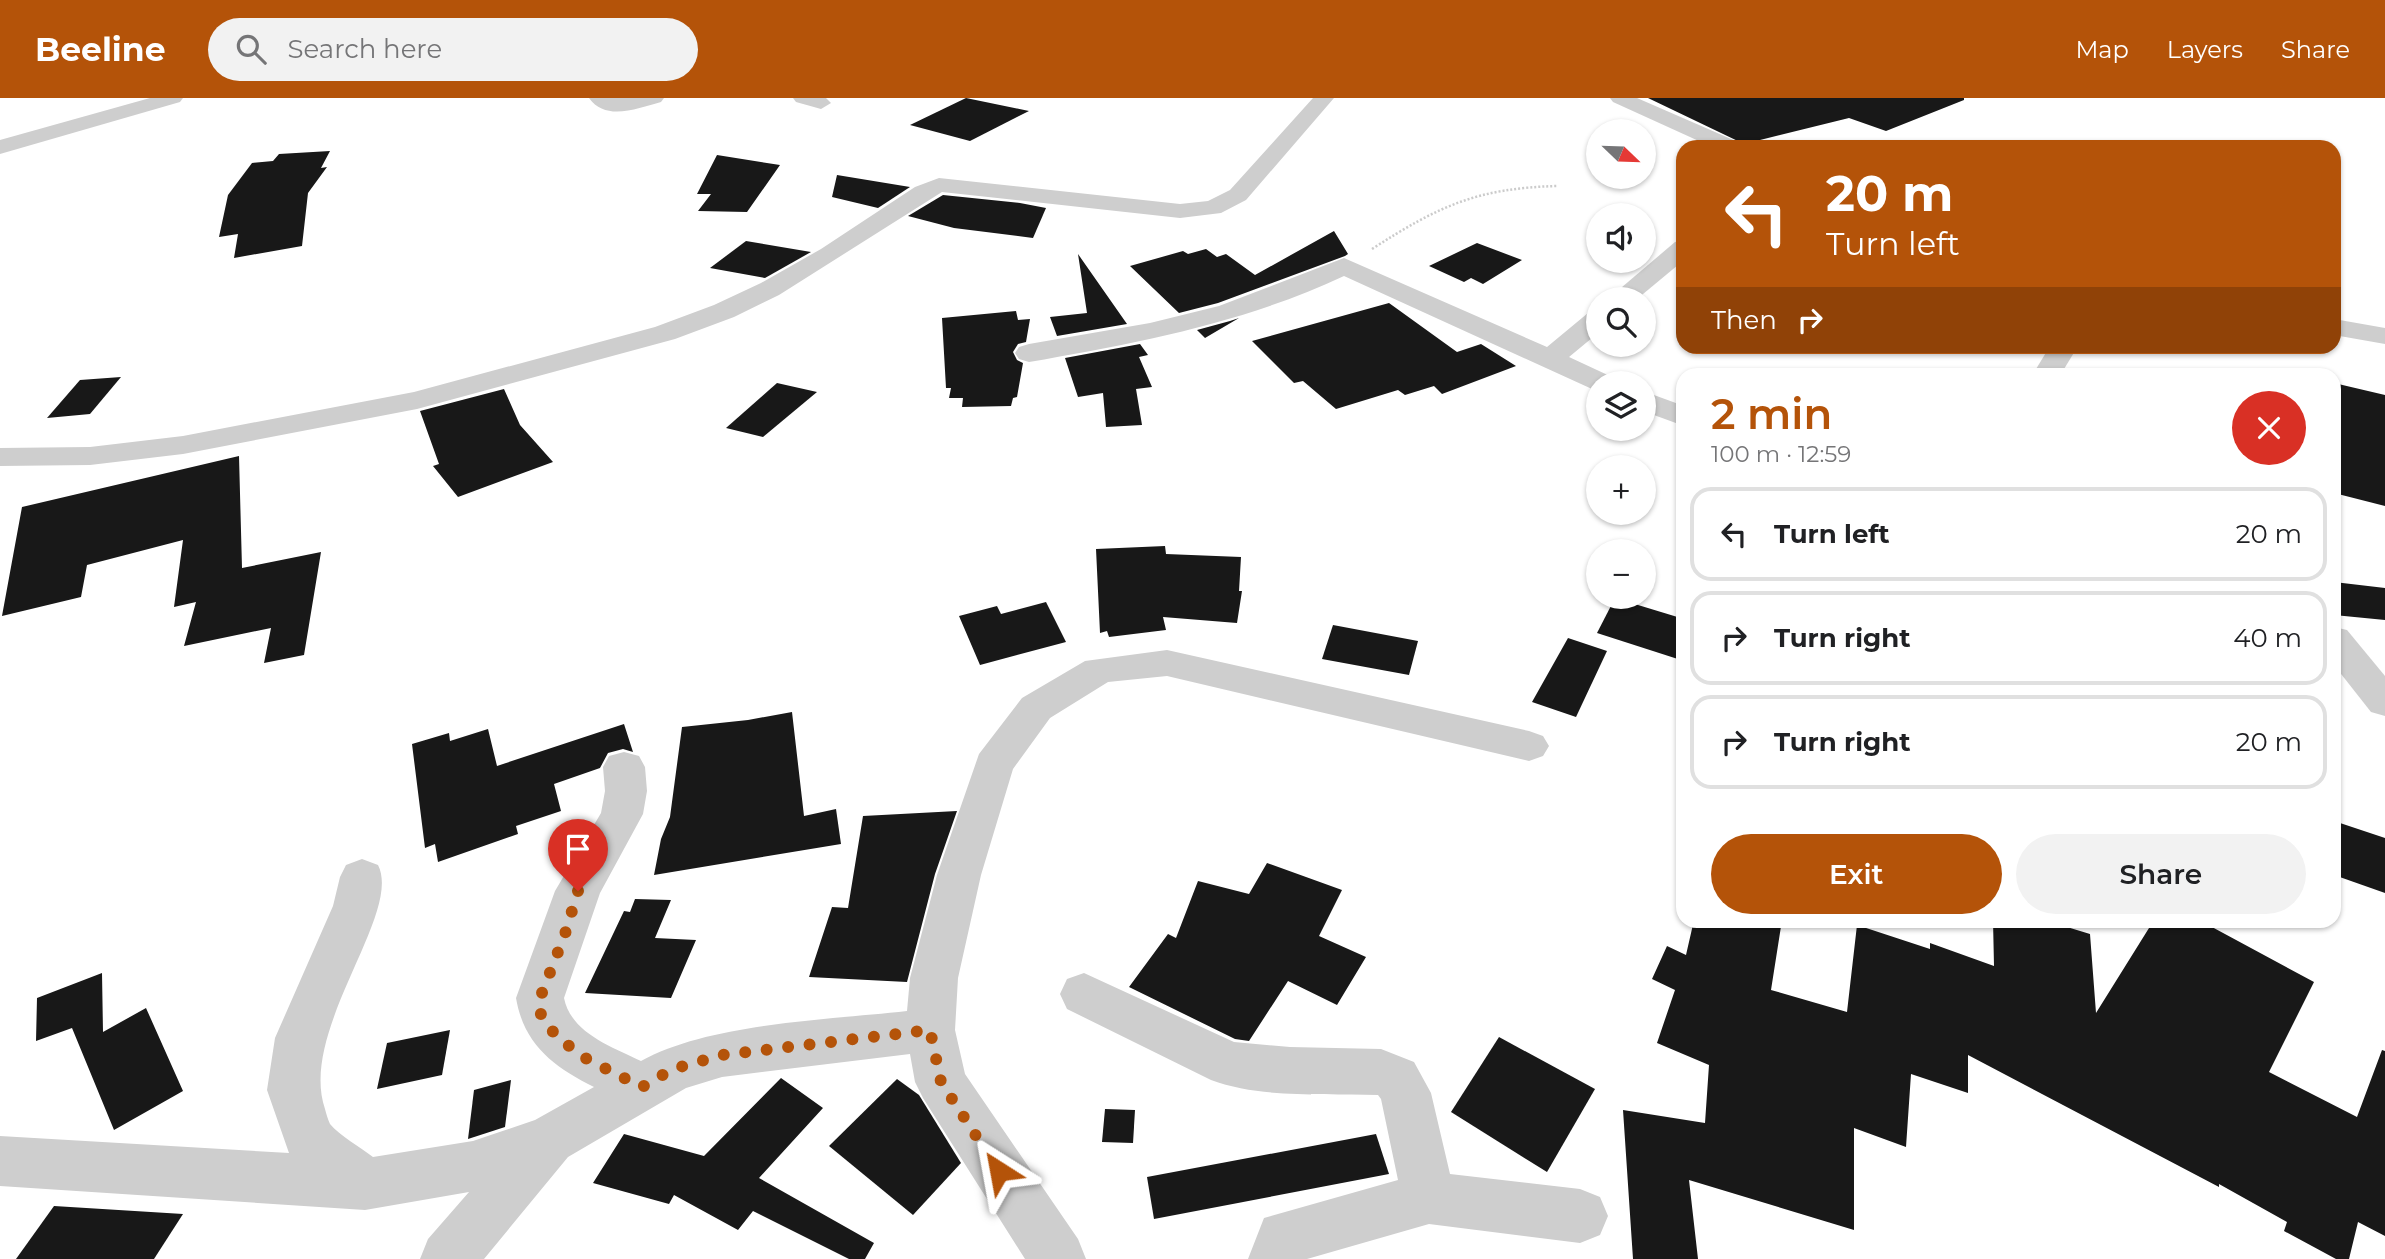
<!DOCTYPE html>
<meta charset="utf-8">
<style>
:root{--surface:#fff;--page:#f2f2f2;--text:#202124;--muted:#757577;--line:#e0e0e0;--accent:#b45309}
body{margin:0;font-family:Montserrat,sans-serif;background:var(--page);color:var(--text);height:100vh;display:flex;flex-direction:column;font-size:26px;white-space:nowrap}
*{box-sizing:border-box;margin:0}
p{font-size:23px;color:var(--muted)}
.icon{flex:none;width:38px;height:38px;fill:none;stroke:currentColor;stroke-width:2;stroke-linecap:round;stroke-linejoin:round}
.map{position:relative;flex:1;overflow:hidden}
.drawer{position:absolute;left:1676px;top:270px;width:665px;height:560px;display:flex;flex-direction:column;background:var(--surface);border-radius:21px;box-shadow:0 2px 5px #0004}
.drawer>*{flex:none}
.banner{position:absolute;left:1676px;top:42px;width:665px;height:214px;border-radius:21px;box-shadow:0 2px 5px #0004;background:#b45309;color:#fff;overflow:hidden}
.needle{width:46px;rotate:113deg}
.buttons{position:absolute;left:1586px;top:21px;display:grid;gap:14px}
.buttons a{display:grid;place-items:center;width:70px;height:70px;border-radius:50%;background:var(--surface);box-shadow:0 2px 5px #0004;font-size:35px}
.pin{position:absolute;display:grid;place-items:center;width:60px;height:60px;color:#fff;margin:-72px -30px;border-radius:50% 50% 50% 0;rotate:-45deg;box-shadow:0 0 7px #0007}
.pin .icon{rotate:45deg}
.me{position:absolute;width:77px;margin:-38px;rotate:326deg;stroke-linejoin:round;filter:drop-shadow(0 0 5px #0008)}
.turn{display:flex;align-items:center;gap:24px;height:147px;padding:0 35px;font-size:32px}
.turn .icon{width:91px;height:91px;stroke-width:2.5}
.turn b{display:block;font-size:49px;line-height:60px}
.then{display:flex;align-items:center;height:66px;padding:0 35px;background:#0003;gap:14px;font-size:26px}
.round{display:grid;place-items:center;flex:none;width:74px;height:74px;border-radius:37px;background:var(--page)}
.head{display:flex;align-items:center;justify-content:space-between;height:119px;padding:0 35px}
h1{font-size:42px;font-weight:600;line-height:52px;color:var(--accent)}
.button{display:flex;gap:14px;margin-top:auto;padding:14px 35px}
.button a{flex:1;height:80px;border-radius:42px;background:var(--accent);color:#fff;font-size:28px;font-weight:600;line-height:80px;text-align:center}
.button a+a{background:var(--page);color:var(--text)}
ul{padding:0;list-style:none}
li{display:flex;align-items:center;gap:21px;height:94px;margin:0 14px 10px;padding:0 21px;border:4px solid var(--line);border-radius:21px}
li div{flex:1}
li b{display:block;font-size:26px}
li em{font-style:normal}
header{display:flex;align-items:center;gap:42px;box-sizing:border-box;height:98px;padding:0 35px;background:var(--accent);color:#fff}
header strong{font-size:33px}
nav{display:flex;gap:38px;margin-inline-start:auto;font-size:24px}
.search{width:490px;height:63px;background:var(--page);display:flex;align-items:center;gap:18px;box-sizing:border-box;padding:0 24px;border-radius:38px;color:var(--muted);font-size:26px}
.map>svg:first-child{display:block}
.building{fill:#181818}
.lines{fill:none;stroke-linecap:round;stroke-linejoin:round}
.path{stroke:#cbcbcb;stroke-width:2.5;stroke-dasharray:2 2;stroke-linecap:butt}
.minor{fill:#cecece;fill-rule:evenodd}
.route{stroke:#b45309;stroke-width:12;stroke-dasharray:0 21.6}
</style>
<header>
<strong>Beeline</strong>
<div class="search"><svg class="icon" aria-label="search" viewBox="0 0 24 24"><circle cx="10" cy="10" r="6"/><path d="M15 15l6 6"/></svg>Search here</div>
<nav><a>Map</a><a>Layers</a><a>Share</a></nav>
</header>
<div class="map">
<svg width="2385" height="1161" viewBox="0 0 2385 1161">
<rect width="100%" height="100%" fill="#fff"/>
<g class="building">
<path d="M966,0L1029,13L970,43L910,27Z"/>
<path d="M1648,0H1964V2L1886,33L1849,20L1744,46Z"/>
<path d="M330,53L321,70L327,69L308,95L302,148L234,160L238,136L219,139L228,97L252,65L273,63L279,56Z"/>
<path d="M717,57L780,67L747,114L698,113L711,96H697Z"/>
<path d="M837,77L910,89L878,110L832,99Z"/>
<path d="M943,97L1020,105L1046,110L1033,140L954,130L908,118Z"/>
<path d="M1334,133L1348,156L1345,158L1218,205L1179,215L1130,168L1183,153L1188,156L1206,151L1217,159L1226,156L1255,177Z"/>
<path d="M746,143L811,154L765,180L710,170Z"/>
<path d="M1477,145L1522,162L1483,186L1471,180L1464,184L1429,168Z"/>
<path d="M1078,156L1127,226L1057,238L1050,219L1087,215Z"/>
<path d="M1389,205L1457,254L1481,246L1516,268L1442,296L1434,288L1405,297L1398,292L1336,311L1303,283L1294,285L1252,243Z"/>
<path d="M1016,213L1018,222L1030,221L1026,244L1018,246L1013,254L1017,262L1023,265L1017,299L1013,300L1011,308L962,309L963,300H949L951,290H946L942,220Z"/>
<path d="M1239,220L1205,240L1197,232L1230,223Z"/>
<path d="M1140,246L1148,257L1139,259L1152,289L1136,291L1142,327L1106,329L1103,295L1078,299L1065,260Z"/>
<path d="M121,279L90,316L47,320L80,282Z"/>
<path d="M777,285L817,294L763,339L726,330Z"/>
<path d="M2334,285L2385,297V408L2334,395Z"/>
<path d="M504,291L520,327L553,364L458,399L433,368L439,366L420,313Z"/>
<path d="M239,358L242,470L321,454L304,557L264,565L271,530L184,548L196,504L174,509L183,442L87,467L81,499L2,518L22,409Z"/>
<path d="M1165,448L1166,456L1241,459L1239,493H1242L1237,525L1163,519L1166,532L1109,539L1107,533L1100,535L1096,451Z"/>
<path d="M2334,484L2385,490V522L2334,517Z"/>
<path d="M1615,500L1684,521V563L1597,535Z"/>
<path d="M1046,504L1066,544L980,567L959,518L997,508L1001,516Z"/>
<path d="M1333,527L1418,543L1409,577L1322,561Z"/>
<path d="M1568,540L1607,553L1576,619L1532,604Z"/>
<path d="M792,614L804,718L836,711L841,746L654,777L661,741L670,719L682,629L748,622Z"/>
<path d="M624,626L633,654L623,651L608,655L600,670L554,686L561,713L516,728L518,736L438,764L435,746L425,750L412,646L449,635L450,643L488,631L497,668Z"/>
<path d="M957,713L935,776L907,884L809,879L832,809L848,810L863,718Z"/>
<path d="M2334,723L2385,740V795L2334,777Z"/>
<path d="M1267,765L1342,792L1319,838L1366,859L1337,907L1288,883L1249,943L1235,941L1129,889L1168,836L1176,840L1198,783L1249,796Z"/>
<path d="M635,801L671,802L655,840L696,842L671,900L585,895L624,813L630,814Z"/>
<path d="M1694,822H1782L1771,892L1847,914L1857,827L1930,851V845L1994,868L1993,822H2044L2090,836L2096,915L2154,822H2199L2314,884L2269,974L2357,1019L2382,952L2385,953V1138L2358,1124L2349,1161H2336L2284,1133L2287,1124L2219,1086V1089L1968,957V995L1911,976L1906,1049L1854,1030V1132L1689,1082L1698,1161H1633L1623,1012L1705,1025L1709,967L1657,945L1675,892L1652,881L1667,848L1686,857Z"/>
<path d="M102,875L103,934L146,910L183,993L114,1032L72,930L36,943L37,900Z"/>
<path d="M450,932L442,977L377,991L387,945Z"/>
<path d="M1499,939L1595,991L1547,1074L1451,1014Z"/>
<path d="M781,980L823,1010L759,1080L874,1145L865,1161H849L753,1113L738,1132L674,1097L669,1106L593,1085L624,1036L704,1058Z"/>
<path d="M897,981L919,997L961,1065L913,1117L829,1048Z"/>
<path d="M511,982L505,1029L468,1041L474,992Z"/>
<path d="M1105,1011L1135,1012L1133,1045L1102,1044Z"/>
<path d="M1376,1036L1389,1076L1154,1121L1147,1079Z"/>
<path d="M54,1108L183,1116L154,1161H16Z"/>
</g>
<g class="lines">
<path class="path" d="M1372,151C1439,108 1477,90 1558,88"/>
<g class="minor">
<path d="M150,0H183L180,4L0,56V42Z"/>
<path d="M589,0H664L661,4C638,10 606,24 589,0Z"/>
<path d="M793,0H826L831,5L821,11L796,4Z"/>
<path d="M1313,0H1334L1246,102L1221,115L1180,120L942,94L779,197L734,219L675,241L417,311L183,356L90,367L0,368V350L90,349L183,338L414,294L655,229L714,207L761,185L821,151L915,89L939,80L1180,106L1208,103L1230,92Z"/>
<path d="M1610,0H1637L1738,44L1741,49H1712L1613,4Z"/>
<path d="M1684,142V162L1637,201H1608L1675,144Z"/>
<path d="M1344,160L1547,249L1588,215L1598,213V235L1569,259L1612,279L1617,285H1598V293L1592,291L1344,178C1244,225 1137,245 1029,264L1019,261L1015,255L1019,249L1029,246L1150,225L1219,208Z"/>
<path d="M2334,221L2385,230V246L2334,237Z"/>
<path d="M2050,248H2078L2061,276H2033Z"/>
<path d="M1643,293L1684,308V328L1643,313Z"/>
<path d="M2334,529L2347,532L2385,578V618L2371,614L2334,567Z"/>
<path d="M1167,552L1529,633L1543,638L1549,648L1543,658L1529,663L1167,578L1108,584L1050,620L1013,671L981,777L958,880L955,932L965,976L1078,1141L1086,1161H1025L923,1000L915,984L910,956L722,979L686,990L568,1059L484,1161H420L428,1141L469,1094L365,1112L0,1088V1038L289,1055L267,992L275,940L333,808L340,779L346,767L362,761L378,767C403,816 298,932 325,1011C326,1015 328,1022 330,1026C340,1038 360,1049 373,1059L473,1043L535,1022L594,989C554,969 524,947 516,900L555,793L601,715L605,693L603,669L609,658L624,654L639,658L645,669L647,693L643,716L600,795L564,900C571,935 612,949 641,963C710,925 828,922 907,913L910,880L937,777L979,656L1022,600L1085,563Z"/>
<path d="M1084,875L1234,944L1290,949L1381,951L1414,964L1431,995L1450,1076L1580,1091L1600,1099L1608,1118L1600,1137L1580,1145L1429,1126L1307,1161H1248L1264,1120L1398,1082L1381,1001L1378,997C1324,995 1262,1001 1211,982L1067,911L1060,896L1067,881Z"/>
</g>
</g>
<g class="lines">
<path class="route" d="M578,793L565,836L540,900L541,918L557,939L585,960L642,989L673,971L722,957L930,932L941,984L999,1073"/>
</g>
</svg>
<div class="buttons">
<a><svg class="needle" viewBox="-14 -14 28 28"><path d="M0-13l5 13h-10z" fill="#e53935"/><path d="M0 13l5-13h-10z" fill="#757577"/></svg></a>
<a><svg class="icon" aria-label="sound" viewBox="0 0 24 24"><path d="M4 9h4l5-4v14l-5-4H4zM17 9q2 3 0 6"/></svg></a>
<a><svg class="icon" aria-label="search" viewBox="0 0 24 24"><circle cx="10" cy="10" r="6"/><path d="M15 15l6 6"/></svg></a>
<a><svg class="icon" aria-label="layers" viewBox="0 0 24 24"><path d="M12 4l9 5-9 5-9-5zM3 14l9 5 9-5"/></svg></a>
<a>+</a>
<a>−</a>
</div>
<div class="pin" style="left:578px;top:793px;background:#d93025"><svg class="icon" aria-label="arrive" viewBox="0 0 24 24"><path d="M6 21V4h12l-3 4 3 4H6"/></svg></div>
<svg class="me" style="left:999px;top:1073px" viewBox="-20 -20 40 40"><path d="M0-17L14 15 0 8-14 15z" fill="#b45309" stroke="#fff" stroke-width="4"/></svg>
<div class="banner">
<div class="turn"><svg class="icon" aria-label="left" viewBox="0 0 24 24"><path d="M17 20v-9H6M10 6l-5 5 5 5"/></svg><div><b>20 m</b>Turn left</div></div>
<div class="then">Then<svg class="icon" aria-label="right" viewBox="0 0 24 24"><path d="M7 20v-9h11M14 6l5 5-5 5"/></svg></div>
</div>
<section class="drawer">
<div class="head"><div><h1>2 min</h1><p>100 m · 12:59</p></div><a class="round" style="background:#d93025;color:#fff"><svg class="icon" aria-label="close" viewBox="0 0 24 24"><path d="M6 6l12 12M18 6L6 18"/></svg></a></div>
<ul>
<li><svg class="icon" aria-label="left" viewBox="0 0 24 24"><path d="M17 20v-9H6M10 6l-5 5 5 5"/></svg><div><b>Turn left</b></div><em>20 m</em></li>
<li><svg class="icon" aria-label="right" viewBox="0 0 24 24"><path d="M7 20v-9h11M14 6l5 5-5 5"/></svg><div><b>Turn right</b></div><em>40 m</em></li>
<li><svg class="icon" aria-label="right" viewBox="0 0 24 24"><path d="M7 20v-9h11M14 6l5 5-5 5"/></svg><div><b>Turn right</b></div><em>20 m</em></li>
</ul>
<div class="button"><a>Exit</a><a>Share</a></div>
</section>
</div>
